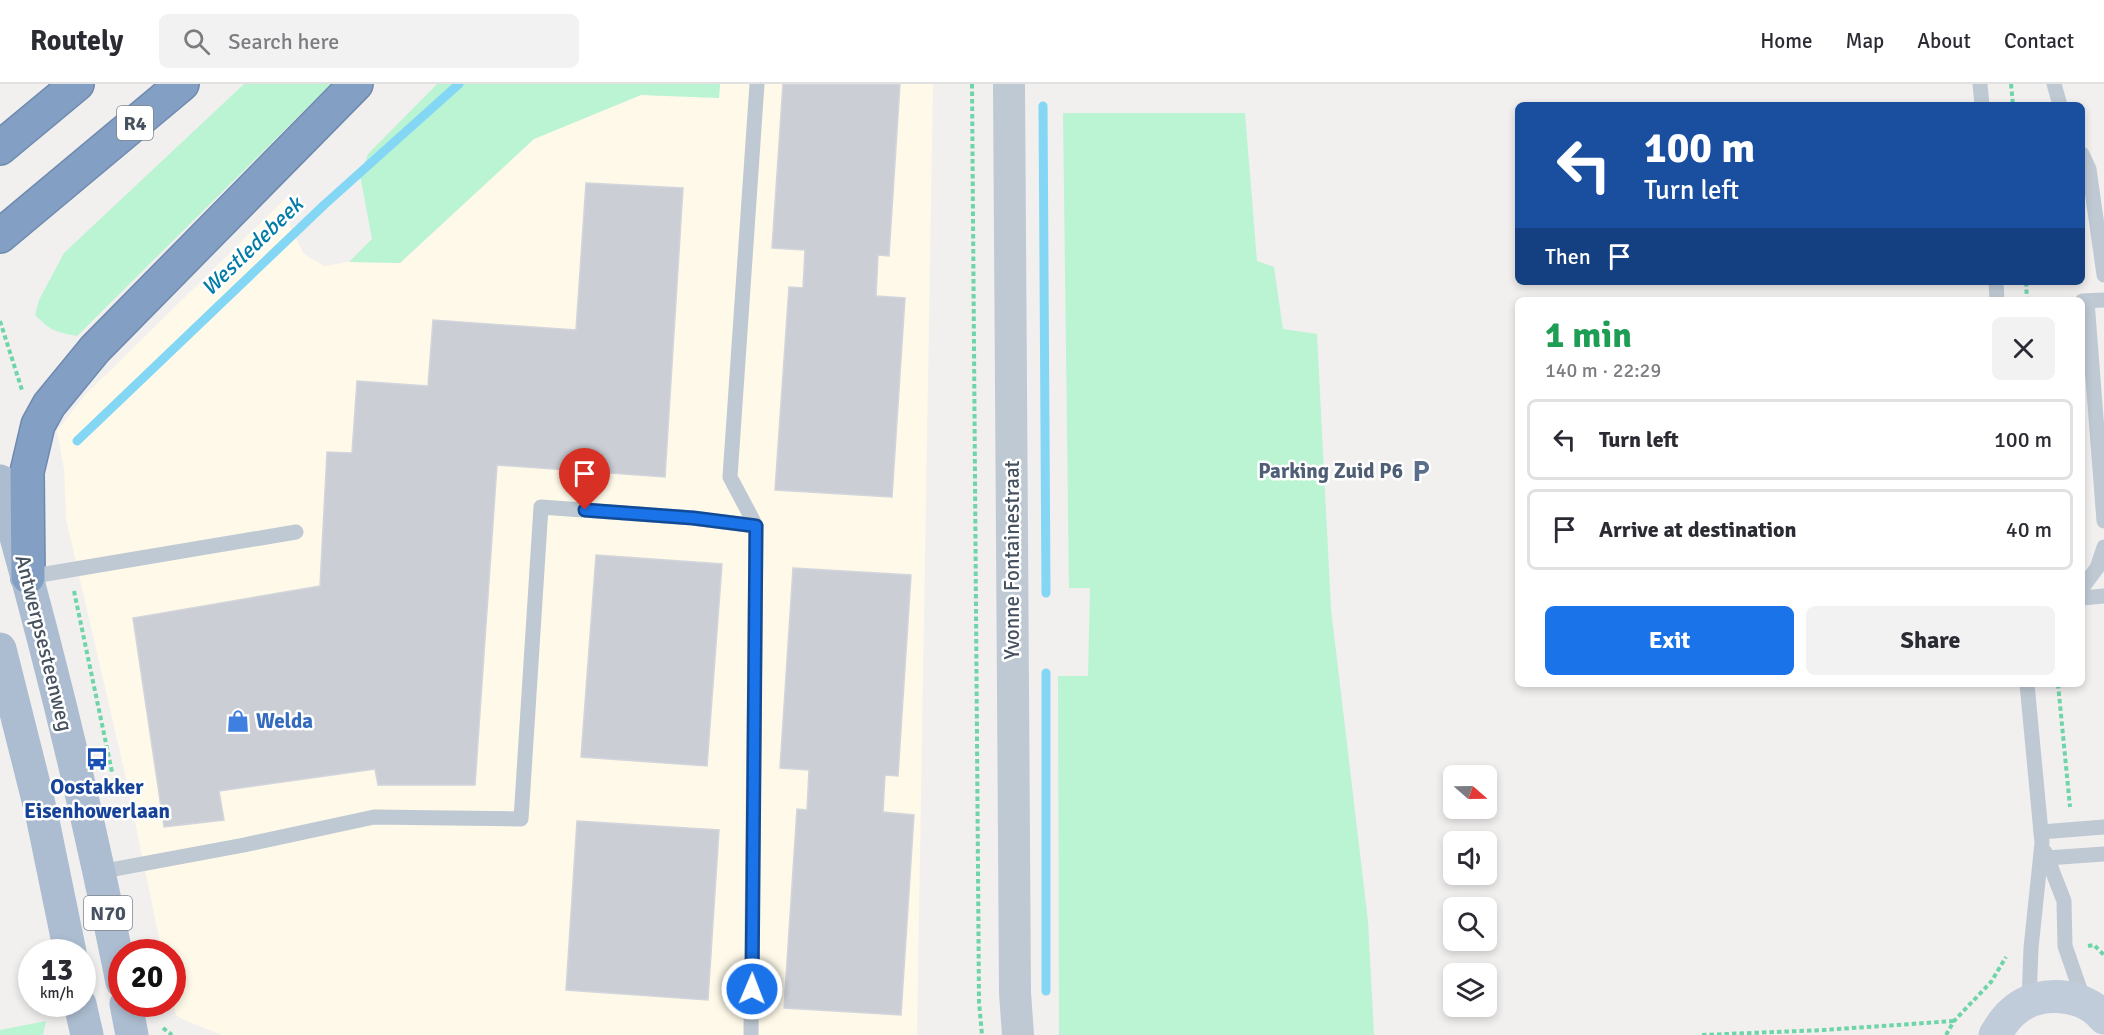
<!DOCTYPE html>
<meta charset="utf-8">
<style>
:root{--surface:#fff;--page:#f2f2f3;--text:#2b2b33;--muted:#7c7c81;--line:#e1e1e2;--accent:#1a73e8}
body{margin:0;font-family:Signika,sans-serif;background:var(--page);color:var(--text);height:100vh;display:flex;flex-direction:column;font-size:22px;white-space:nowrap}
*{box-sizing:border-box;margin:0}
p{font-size:20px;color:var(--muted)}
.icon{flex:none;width:33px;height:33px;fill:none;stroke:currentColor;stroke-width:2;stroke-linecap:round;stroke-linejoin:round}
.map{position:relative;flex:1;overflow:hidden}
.drawer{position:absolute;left:1515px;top:213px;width:570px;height:390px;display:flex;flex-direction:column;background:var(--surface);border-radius:9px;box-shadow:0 3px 9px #0003}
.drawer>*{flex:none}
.hud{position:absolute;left:1515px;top:18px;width:570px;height:183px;border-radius:9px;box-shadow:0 3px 9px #0003;background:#1a4fa0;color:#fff;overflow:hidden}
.needle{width:39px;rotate:110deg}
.buttons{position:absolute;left:1443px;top:681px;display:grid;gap:12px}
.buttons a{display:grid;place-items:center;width:54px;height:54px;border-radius:9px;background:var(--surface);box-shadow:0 3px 9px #0003;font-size:30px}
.speed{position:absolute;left:18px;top:855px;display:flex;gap:12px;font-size:30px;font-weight:700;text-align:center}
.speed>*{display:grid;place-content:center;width:78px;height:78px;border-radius:50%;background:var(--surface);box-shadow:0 3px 9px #0003;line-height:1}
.speed small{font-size:15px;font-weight:400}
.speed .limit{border:9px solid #d22;background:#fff;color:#111}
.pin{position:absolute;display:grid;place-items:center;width:51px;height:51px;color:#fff;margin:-62px -26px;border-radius:50% 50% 50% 0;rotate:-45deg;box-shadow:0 0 6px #0007}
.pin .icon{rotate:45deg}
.me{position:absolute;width:66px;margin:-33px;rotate:1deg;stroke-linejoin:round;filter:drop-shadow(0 0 4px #0008)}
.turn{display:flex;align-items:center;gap:21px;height:126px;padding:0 30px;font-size:27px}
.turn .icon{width:78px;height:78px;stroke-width:2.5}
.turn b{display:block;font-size:42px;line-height:51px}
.then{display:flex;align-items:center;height:57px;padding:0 30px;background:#0003;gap:12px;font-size:22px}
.round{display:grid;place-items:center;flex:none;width:63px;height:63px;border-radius:9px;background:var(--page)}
.head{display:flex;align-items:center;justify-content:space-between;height:102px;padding:0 30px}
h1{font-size:36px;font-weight:800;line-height:45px;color:#1e9e55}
.cta{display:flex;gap:12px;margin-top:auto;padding:12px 30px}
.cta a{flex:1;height:69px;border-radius:9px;background:var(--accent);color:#fff;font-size:24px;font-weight:800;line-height:69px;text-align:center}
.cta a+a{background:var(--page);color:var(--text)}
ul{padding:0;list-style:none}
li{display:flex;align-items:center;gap:18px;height:81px;margin:0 12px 9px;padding:0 18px;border:3px solid var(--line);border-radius:9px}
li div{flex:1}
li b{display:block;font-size:22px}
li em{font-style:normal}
header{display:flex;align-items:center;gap:36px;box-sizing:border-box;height:84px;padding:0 30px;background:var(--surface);border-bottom:2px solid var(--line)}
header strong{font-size:28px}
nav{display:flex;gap:33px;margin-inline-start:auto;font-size:21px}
.search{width:420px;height:54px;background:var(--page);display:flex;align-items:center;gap:15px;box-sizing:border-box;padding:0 21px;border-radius:9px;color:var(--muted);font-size:22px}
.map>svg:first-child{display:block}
.commercial{fill:#fef9e8}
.green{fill:#baf4d3}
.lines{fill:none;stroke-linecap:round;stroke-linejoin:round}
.stream{stroke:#83d7f5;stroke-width:9}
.building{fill:#cbced5;stroke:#d3d5dc;stroke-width:1.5}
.highway-casing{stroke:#6e8aaf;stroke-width:36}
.path{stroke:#6ed5a8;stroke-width:4;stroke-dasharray:4.5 3;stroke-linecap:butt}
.lane{stroke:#bfc9d3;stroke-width:15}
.street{stroke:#bfc9d3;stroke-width:32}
.secondary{stroke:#c0ccda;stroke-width:33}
.primary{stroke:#adbdd1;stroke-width:33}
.highway{stroke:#839fc3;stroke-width:33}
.route-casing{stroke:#114b97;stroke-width:15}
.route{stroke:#1a73e8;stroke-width:10}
.labels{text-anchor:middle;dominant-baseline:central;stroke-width:5;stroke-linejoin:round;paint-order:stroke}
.shield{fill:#fff;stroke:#7e868f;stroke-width:1.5}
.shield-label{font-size:20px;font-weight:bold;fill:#46525f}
.service-label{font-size:21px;font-weight:bold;fill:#4e5e75;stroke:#fff;text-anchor:end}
.street-label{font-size:21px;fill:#46525f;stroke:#fff}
.shop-label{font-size:21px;font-weight:bold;fill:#366cbe;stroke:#fff;text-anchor:start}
.transit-label{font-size:21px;font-weight:bold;fill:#164399;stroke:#fff}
.water-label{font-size:22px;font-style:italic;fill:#027ca7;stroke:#fff}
</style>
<header>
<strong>Routely</strong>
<div class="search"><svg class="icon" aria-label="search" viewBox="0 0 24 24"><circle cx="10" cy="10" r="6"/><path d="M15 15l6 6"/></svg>Search here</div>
<nav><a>Home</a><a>Map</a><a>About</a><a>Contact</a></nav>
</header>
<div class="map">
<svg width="2104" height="951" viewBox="0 0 2104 951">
<rect width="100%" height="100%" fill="#f2efef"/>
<path class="commercial" d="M720,0H933L917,951H222L184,936L176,931L172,916V868H162L125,690L66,435L64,385L57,347L84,312L292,108L290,143L304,170L324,182L349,178L400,179L534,55L641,11L719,14Z"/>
<g class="green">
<path d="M244,0H331L77,252C55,248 51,247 35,231L39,216L64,169Z"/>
<path d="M437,0H720L719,14L641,11L534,55L400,179L349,178L372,155L360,91L368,70Z"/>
<path d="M1063,29H1245L1257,177L1274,183L1283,245L1317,250L1331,525L1368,837L1374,951H1059L1058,592H1088L1090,504H1069Z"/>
<path d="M46,937L43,951H0V946Z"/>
</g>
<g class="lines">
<g class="stream">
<path d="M1043,22L1046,509"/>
<path d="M77,357L324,121L459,0"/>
<path d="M1046,589V907"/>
</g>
</g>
<g class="building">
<path d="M783,0H900L889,172L878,171L876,212L905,214L892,413L775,406L789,203L803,204L805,166L772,164Z"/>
<path d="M586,99L683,104L665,393L497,381L475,701H378L375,685L219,707L224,736L164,743L133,534L320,502L327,368L352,369L357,297L428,302L433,236L576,246Z"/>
<path d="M596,471L722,480L707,682L581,673Z"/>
<path d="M793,484L911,491L898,692L885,691L883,728L914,731L901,931L784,924L797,725L807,726L809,686L780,684Z"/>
<path d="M577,737L719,746L708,916L566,906Z"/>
</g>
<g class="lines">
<g class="highway-casing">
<g id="highway">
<path d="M0,64L77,0"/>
<path d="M0,152L182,0"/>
<path d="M28,493L27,388L38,341L49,321L95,265L356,0"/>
</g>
</g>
<g class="path">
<path d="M972,0L979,918L982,951"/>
<path d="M2011,0L2013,21"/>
<path d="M2026,198L2027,216"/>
<path d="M0,237L22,306"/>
<path d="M74,507L112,688"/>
<path d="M2058,600L2070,723"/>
<path d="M2088,862L2094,861L2104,871"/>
<path d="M163,944L172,951"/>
<path d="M1702,951L1824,946L1954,937"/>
<path d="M1946,951L1954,937L1991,898L2006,873"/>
</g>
<g class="lane">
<path d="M1980,0L1982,21"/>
<path d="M2054,0L2060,21"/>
<path d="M2082,70L2089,85L2104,191"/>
<path d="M1996,198L1997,216"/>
<path d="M2082,217L2104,216"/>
<path d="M2087,217L2104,437"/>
<path d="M28,493L296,448"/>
<path d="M2082,504L2097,484L2104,463"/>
<path d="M2082,514L2104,512"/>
<path d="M2027,600L2042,759L2031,864L2029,917"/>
<path d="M2041,748L2104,743"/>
<path d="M2045,768L2064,817L2065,862L2084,917"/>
<path d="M2047,774L2104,770"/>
<path d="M99,788L244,761L374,733L521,735L541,423L693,434L756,442"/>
<path d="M751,951L756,442L730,393L757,0"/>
</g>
<path class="street" d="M1009,0L1015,909L1018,951"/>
<path class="secondary" d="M1995,951C2001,941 2006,933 2015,926C2040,905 2084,909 2104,934"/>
<g class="primary">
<path d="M0,397C48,562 88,729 122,898"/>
<path d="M0,565L42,732L70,868"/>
<path d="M80,920L87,951"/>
<path d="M126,920L132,951"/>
</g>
<use href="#highway" class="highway"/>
</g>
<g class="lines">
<g class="route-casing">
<path id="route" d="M585,426L693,434L756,442L752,905"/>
</g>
<use href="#route" class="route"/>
</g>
<defs>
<g id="parking-bare" transform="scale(1.8)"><path d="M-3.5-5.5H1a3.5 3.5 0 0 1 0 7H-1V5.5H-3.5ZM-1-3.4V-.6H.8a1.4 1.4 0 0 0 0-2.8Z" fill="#5c6f8a" stroke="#fff" stroke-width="2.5" paint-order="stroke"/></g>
<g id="shop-bare" transform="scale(1.8)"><path d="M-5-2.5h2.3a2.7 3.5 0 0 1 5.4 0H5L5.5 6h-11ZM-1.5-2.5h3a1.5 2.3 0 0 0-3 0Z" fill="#3f7fe0" stroke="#fff" stroke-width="2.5" paint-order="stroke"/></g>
<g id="bus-bare" transform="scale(1.8)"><path d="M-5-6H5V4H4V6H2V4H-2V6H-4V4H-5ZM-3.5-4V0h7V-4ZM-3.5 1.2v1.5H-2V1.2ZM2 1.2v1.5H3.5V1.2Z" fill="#1a4fb4" stroke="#fff" stroke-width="2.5" paint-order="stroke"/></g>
</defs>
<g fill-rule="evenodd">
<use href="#parking-bare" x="1421" y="387"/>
<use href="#shop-bare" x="238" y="637"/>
<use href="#bus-bare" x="97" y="675"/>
</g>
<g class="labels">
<g class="shield">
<rect x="117" y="22" width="36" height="34" rx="4.5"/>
<rect x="84" y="812" width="48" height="34" rx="4.5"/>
</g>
<g class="shield-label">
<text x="135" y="39">R4</text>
<text x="108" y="829">N70</text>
</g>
<g class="service-label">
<text x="1403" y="387">Parking Zuid P6</text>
</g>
<g class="street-label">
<text transform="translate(1012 476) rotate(-90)">Yvonne Fontainestraat</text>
<text transform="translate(44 559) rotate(76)">Antwerpsesteenweg</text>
</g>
<g class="shop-label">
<text x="256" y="637">Welda</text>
</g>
<g class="transit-label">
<text x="97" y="703">Oostakker<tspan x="97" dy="24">Eisenhowerlaan</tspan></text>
</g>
<g class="water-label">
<text transform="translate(252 162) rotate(-44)">Westledebeek</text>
</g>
</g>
</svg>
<div class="buttons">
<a><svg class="needle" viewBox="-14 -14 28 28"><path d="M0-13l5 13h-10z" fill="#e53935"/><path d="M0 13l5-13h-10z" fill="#7c7c81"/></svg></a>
<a><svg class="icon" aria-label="sound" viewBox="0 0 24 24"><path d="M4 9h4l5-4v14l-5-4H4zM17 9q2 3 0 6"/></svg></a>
<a><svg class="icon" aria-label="search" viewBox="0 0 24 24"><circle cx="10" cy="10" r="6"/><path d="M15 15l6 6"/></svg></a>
<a><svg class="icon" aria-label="layers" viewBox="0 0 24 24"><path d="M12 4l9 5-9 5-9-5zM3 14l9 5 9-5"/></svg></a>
</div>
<div class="speed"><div>13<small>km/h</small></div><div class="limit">20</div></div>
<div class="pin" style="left:585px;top:426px;background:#d93025"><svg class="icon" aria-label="arrive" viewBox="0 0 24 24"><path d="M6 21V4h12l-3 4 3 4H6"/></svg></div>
<svg class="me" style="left:752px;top:905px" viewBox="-20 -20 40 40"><circle r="17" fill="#1a73e8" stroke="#fff" stroke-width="3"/><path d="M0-11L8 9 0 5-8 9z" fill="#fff"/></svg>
<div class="hud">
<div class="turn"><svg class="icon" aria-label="left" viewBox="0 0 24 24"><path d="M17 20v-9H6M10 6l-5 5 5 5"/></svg><div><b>100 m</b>Turn left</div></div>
<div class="then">Then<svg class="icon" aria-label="arrive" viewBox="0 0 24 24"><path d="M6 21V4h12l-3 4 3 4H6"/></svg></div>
</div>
<section class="drawer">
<div class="head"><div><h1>1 min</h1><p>140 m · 22:29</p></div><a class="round"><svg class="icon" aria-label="close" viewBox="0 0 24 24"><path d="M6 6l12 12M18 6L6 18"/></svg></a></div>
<ul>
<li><svg class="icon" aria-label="left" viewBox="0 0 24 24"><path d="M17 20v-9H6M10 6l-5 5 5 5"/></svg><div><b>Turn left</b></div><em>100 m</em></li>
<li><svg class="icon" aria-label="arrive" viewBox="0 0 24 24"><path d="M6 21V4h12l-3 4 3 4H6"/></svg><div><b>Arrive at destination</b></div><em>40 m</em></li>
</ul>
<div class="cta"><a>Exit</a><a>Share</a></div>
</section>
</div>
